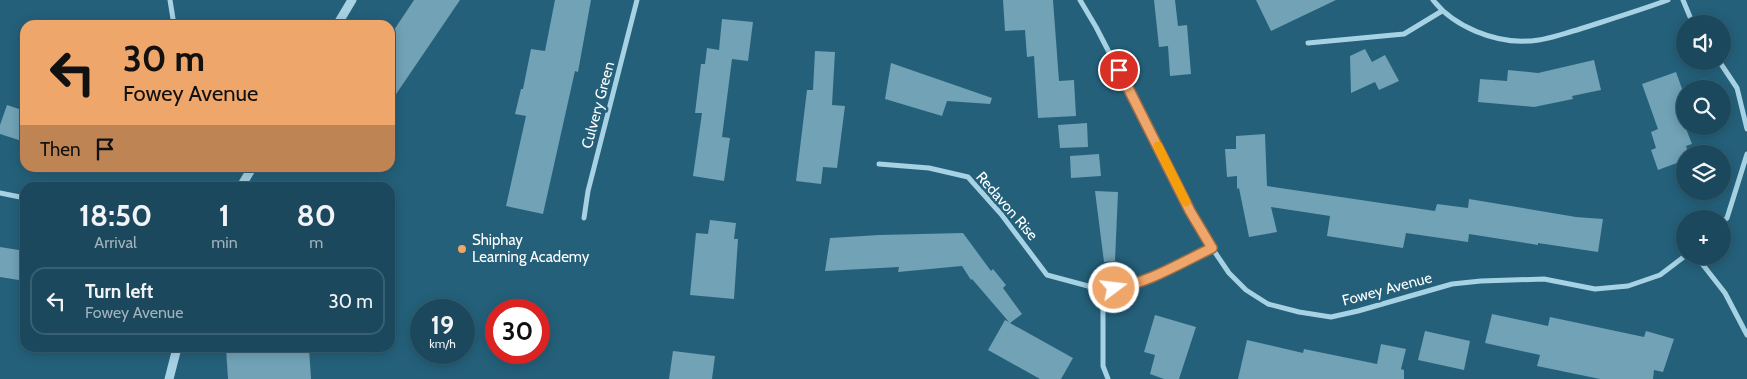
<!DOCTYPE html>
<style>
:root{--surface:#1b485c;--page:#285265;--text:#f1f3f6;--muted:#a0b2bb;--line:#396072}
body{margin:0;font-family:Cabin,sans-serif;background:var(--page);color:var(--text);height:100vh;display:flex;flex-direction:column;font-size:19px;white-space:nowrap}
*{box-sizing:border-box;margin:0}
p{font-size:16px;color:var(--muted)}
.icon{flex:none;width:28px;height:28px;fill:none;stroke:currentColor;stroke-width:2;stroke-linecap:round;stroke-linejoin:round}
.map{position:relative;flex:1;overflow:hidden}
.side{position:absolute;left:20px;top:182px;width:375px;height:170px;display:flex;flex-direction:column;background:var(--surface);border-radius:15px;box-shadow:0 2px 12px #0003,0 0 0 1px var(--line)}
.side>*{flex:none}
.guide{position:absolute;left:20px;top:20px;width:375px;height:152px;border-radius:15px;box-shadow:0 2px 12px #0003,0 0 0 1px var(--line);background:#efa66a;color:#111;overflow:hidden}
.buttons{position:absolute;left:1676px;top:15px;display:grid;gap:10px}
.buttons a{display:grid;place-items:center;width:55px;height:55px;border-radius:50%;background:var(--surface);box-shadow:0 2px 12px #0003,0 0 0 1px var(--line);font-size:25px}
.speed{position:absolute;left:410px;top:299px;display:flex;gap:10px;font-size:25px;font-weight:700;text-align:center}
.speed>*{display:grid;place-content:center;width:65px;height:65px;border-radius:50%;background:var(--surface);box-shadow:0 2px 12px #0003,0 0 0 1px var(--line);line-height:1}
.speed small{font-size:12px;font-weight:400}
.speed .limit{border:8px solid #d22;background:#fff;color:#111}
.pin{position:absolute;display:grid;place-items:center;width:42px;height:42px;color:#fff;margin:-21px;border:2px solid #fff;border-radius:50%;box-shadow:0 1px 5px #0007}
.me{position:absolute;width:55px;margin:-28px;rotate:75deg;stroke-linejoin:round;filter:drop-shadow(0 0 4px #0008)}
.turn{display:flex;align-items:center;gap:18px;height:105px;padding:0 20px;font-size:22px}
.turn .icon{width:65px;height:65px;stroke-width:2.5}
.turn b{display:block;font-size:35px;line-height:42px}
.then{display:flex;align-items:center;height:48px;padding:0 20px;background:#0003;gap:10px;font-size:19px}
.eta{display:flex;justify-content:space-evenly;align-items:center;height:85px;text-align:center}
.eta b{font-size:30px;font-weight:700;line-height:35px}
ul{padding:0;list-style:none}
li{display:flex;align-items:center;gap:15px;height:68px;margin:0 10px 8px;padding:0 10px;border:2px solid var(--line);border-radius:15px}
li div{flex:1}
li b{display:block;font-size:19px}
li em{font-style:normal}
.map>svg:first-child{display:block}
.building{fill:#71a2b6}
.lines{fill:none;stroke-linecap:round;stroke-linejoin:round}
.minor{stroke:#a6d2e4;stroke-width:5}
.tertiary{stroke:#a6d2e4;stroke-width:9}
.route-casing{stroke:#9b6c45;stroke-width:12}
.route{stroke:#efa66a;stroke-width:9}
.slow{stroke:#f59e0b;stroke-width:9}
.poi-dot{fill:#efa66a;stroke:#24607a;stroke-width:2}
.labels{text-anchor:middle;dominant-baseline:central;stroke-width:5;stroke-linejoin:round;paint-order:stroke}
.street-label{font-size:15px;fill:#fff;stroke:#24607a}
.poi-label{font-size:15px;fill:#fff;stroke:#24607a;text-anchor:start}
</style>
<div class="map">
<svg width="1747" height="379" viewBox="0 0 1747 379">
<rect width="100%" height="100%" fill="#24607a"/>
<g class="building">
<path d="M414,0H460L390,103V36Z"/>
<path d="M555,0H591L578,72L575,71L543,214L506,206L526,116L515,114L521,89H523L531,49L545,51Z"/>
<path d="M1003,0H1053L1059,81L1074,80L1076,116L1038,118L1034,56L1027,57L1025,30L1005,31Z"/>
<path d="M1154,0H1175L1178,26L1187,25L1191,74L1170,76L1168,46L1159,47Z"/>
<path d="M1256,0H1336L1271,31Z"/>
<path d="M722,19L753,22L748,61L732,59L722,137L730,138L724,181L693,176L702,113H695L701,64H705L707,48L719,50Z"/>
<path d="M1365,49L1372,62L1385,55L1399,81L1379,90L1375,82L1351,93L1350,56Z"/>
<path d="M815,51L835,52L832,105L845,106L837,168L823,167L821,184L796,181L807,90H813Z"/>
<path d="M1594,60L1601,90L1572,96L1573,99L1534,107L1478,102L1480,79L1507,81L1508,70L1538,73Z"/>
<path d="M891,63L992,98L990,104L947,101L942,116L885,99Z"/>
<path d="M1676,72L1685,97V126L1692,144L1686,146L1689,154H1685V160L1658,170L1651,150L1656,148L1651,132L1658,129L1642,84Z"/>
<path d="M7,105L25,111V142L0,134V125Z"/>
<path d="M1087,123L1088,147L1060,148L1058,125Z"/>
<path d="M1265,134L1267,186L1435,211L1437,204L1468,208L1469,199L1576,217L1603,219L1598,252L1538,243V245L1469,234L1468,242L1406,233L1403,248L1327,236L1330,216L1271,207L1277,232L1249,237L1239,188L1237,189V176L1227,177L1225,149H1236V136Z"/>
<path d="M1099,154L1101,176L1071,178L1070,156Z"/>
<path d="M1095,191L1118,192L1115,261L1104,262Z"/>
<path d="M710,220L736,223L734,239H738L734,299L690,295L696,233L708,234Z"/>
<path d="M963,233L991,271L993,269L1006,285L1003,288L1022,314L1010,323L1073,358L1061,379H1040L988,350L1005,320L1009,322L972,279L971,280L962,266L898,272L899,267L825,271L830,238L879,235Z"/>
<path d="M0,247L25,251V281L0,277Z"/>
<path d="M1492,314L1548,326L1550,317L1644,337L1646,331L1674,339L1663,372L1654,370L1653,379H1600L1537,366L1540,355L1485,343Z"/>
<path d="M1155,315L1196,327L1179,379H1164L1150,374L1155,355L1144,352Z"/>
<path d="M1425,331L1470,341L1464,370L1418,360Z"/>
<path d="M1247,340L1303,353L1304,349L1377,364L1381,344L1406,349L1401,369L1404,370V379H1238Z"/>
<path d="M226,348H309L311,379H228Z"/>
<path d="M673,351L715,356L712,379H669Z"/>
</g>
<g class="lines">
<g class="minor">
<path d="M170,0L174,25"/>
<path d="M1080,0L1096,27L1191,211L1212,248L1229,273L1246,290L1268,304L1299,312L1331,317L1358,311L1452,284L1481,281L1544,279L1595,289L1628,286L1660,275L1685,256"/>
<path d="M1433,0C1454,27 1495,43 1528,41C1544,41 1562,34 1577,30C1608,20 1638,11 1668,0"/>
<path d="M1683,0L1693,24"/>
<path d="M1308,43L1404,34L1442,11"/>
<path d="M1719,61L1737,88L1747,129"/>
<path d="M879,164L929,168L968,177L1001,214L1047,275L1103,290"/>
<path d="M0,193L25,198"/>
<path d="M584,218L588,191L637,0"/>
<path d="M1722,222L1727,218L1747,154"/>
<path d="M1696,256L1725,293L1747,335"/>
<path d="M1108,379L1103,366V290L1125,287L1162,272L1212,248"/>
</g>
<g class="tertiary">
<path d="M337,25L352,0"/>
<path d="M240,188L252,168"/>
<path d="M169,379L177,348"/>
</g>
</g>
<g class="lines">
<g class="route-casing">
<path id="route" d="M1114,288C1147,284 1182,262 1212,248L1190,211L1119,70"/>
</g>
<use href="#route" class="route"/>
<path class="slow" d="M1158,146L1186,202"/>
</g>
<circle class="poi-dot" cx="462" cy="249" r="5"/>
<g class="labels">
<g class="street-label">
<text transform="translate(598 105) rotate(-75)">Culvery Green</text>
<text transform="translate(1007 206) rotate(49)">Redavon Rise</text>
<text transform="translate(1387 289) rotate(-15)">Fowey Avenue</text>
</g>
<g class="poi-label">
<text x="472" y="240">Shiphay<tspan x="472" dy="17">Learning Academy</tspan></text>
</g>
</g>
</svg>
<div class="buttons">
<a><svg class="icon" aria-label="sound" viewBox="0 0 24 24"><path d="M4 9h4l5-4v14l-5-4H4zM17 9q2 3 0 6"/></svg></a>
<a><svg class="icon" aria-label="search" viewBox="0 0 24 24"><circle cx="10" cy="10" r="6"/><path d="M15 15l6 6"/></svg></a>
<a><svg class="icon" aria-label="layers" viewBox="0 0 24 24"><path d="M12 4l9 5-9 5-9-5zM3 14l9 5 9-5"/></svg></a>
<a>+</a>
</div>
<div class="speed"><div>19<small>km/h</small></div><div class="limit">30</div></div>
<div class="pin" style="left:1119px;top:70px;background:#d93025"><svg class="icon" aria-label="arrive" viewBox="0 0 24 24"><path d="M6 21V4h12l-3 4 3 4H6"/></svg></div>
<svg class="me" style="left:1114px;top:288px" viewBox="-20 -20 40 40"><circle r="17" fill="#efa66a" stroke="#fff" stroke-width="3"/><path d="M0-11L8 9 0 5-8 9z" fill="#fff"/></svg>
<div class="guide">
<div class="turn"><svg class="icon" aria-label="left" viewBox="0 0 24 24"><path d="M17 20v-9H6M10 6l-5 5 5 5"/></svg><div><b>30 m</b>Fowey Avenue</div></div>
<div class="then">Then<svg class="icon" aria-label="arrive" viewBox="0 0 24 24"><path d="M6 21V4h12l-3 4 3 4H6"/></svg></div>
</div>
<section class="side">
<div class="eta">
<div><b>18:50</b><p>Arrival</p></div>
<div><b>1</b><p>min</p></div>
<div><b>80</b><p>m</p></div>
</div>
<ul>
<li><svg class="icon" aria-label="left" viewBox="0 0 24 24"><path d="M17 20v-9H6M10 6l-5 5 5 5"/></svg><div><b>Turn left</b><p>Fowey Avenue</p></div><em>30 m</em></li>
</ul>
</section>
</div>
